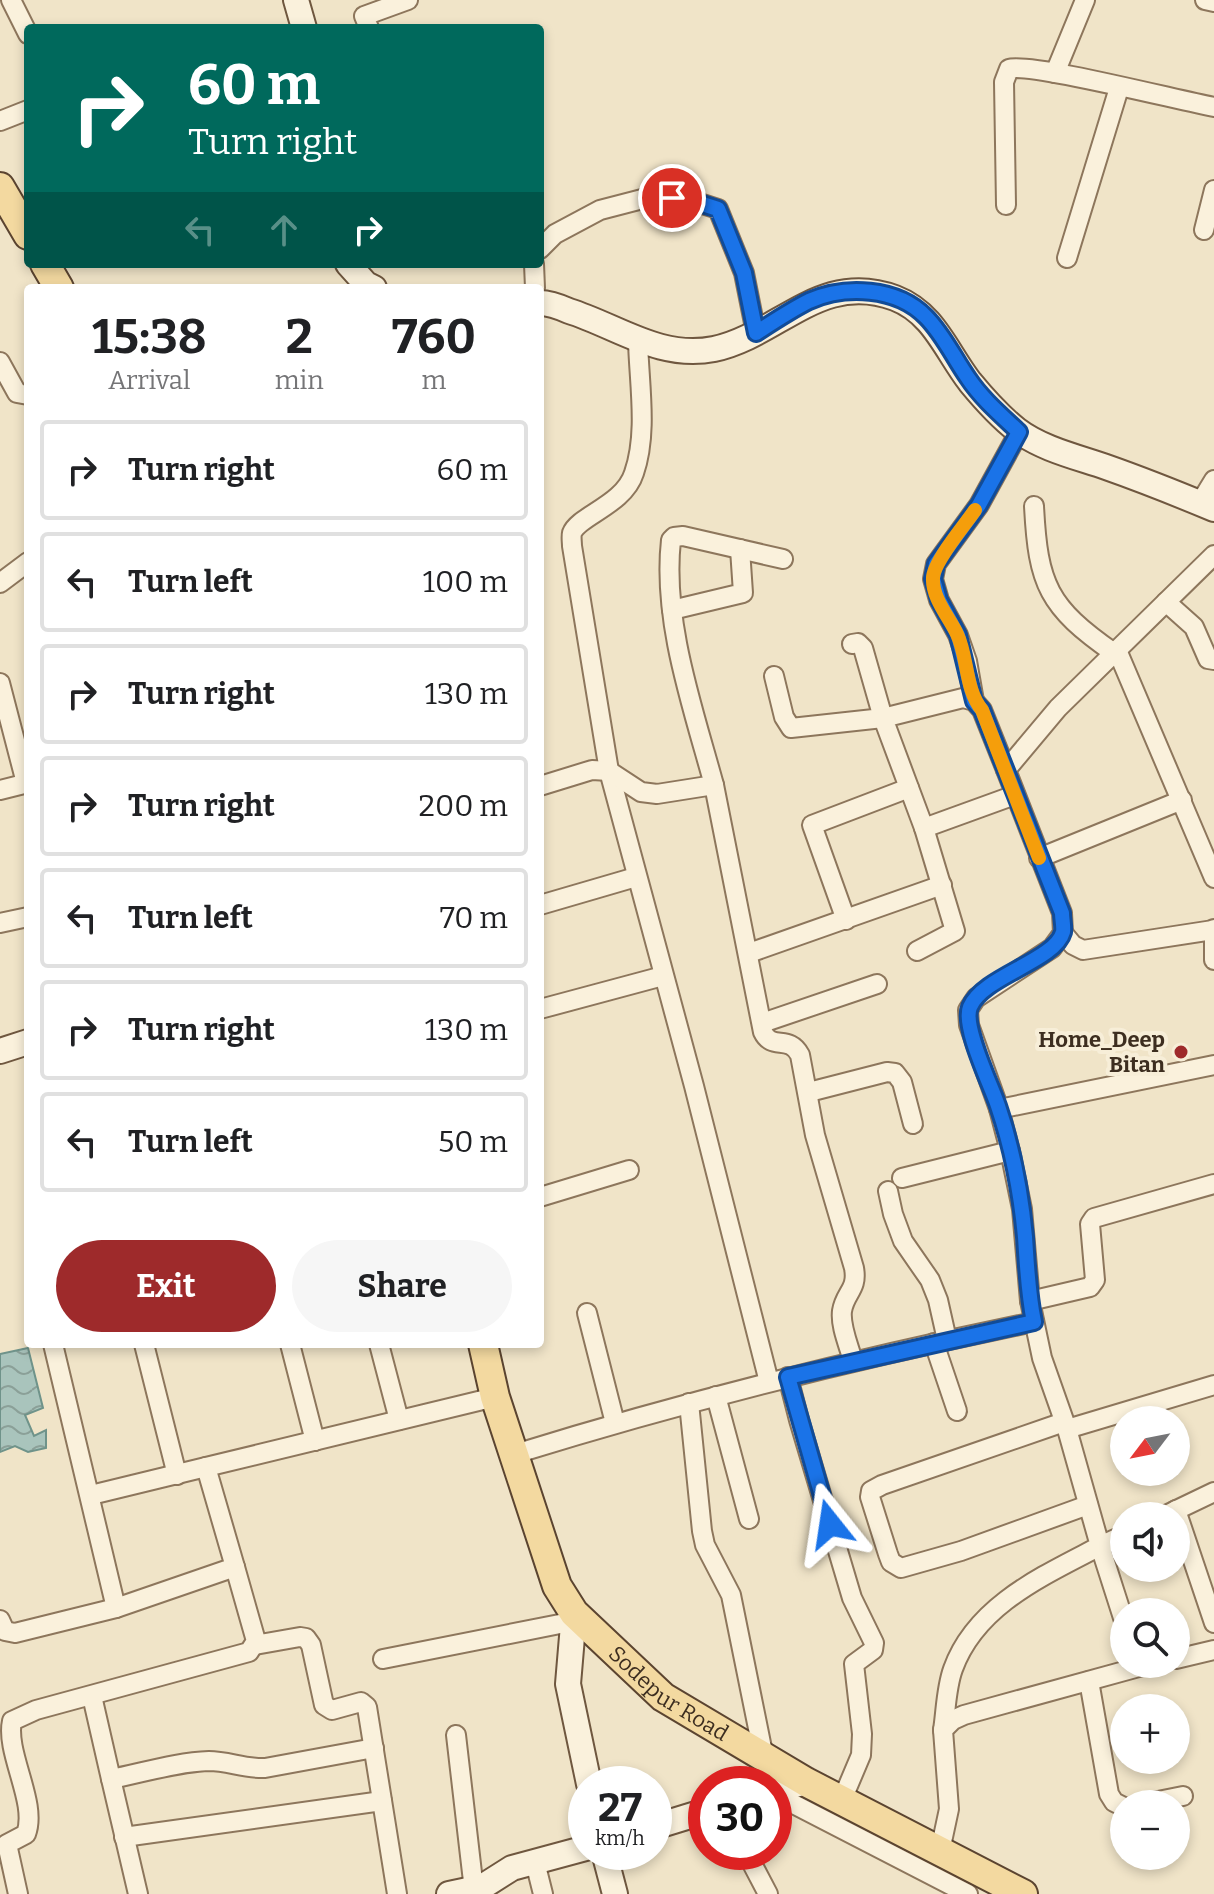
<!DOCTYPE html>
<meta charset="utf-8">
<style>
:root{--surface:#fff;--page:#f6f6f6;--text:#202124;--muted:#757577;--line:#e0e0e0;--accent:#9e2a2b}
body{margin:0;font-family:Bitter,serif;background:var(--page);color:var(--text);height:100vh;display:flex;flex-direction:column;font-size:30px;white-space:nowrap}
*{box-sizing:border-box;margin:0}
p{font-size:26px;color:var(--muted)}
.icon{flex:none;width:44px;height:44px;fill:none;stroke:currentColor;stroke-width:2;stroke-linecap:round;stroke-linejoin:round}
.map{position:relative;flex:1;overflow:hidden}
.details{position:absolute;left:24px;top:284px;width:520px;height:1064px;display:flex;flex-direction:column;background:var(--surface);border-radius:8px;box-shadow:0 4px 12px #0003}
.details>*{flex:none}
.guide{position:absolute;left:24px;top:24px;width:520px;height:244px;border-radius:8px;box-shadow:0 4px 12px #0003;background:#00695c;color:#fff;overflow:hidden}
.needle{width:52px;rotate:238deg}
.controls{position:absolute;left:1110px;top:1406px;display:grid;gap:16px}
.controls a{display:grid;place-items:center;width:80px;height:80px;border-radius:50%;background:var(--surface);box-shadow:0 4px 12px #0003;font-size:40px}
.speed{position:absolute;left:568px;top:1766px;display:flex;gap:16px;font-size:40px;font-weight:700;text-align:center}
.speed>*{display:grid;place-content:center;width:104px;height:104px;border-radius:50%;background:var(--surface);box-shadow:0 4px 12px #0003;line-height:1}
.speed small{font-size:20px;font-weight:400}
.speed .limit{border:12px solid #d22;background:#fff;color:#111}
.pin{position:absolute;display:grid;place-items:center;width:68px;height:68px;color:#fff;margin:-34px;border:4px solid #fff;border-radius:50%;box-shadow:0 2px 8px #0007}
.me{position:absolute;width:88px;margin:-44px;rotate:345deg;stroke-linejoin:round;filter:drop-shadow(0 0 6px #0008)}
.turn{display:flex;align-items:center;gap:28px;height:168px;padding:0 32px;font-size:36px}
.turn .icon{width:104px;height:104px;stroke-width:2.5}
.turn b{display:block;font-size:56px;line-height:68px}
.lanes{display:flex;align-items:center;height:76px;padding:0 32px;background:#0003;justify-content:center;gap:40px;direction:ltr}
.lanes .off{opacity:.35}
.eta{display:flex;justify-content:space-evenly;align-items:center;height:136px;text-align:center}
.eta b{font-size:48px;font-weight:700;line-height:56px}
.cta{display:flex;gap:16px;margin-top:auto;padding:16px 32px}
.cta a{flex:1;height:92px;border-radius:48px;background:var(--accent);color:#fff;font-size:32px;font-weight:700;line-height:92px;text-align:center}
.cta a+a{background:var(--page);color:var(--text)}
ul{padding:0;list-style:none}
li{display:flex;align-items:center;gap:24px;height:100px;margin:0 16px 12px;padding:0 16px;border:4px solid var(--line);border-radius:8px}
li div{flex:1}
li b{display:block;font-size:30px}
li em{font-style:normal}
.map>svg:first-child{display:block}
.water{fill:url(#water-waves);stroke:#6f938a;stroke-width:2}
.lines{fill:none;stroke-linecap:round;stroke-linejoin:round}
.street-casing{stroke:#8d765c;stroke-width:22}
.secondary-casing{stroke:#6f573f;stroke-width:28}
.primary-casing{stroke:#5b4430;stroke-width:32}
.street{stroke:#faf1dc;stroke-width:18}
.secondary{stroke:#faf1dc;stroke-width:24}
.primary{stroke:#f3d9a0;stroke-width:28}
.route-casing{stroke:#114b97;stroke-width:20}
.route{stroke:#1a73e8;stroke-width:14}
.slow{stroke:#f59e0b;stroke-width:14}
.poi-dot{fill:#9e2a2b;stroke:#f7eed8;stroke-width:3}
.labels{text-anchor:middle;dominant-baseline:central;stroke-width:8;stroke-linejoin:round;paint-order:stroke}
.poi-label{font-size:22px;font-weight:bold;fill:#3d2e20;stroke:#f7eed8;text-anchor:end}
.street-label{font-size:22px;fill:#3d2e20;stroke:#f7eed8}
</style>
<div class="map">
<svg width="1214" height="1894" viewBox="0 0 1214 1894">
<defs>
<pattern id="water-waves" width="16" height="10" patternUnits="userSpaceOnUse" patternTransform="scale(2)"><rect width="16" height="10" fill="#a9c4bc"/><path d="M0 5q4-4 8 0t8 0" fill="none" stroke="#8ba098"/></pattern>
</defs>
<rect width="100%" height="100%" fill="#f0e4c8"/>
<path class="water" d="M28,1348L43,1408L25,1415L34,1436L46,1430V1448L28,1452L15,1446L0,1452V1354Z"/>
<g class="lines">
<g class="street-casing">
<g id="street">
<path d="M11,0L28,34"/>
<path d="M1205,0L1214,2"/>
<path d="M369,28L364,16L408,0"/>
<path d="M1055,73L1085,0"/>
<path d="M0,121L28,110"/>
<path d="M1006,205L1004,82L1009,69C1029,62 1181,101 1214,107"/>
<path d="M1204,230L1214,190"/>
<path d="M540,249L555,234L600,210L654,196L690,200L718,209L744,273L756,333"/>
<path d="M1067,258L1119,88"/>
<path d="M534,264L535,288"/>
<path d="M638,341C639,383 648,433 634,473C624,505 578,516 572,533C571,537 572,542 572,546L609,771L694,1086L769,1382"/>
<path d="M0,362L17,393L28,395"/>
<path d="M1200,503L1214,480"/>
<path d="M1034,506C1038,585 1048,607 1114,653"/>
<path d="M0,583L28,562"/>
<path d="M1166,602L1194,627L1208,659L1214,660"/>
<path d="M672,610L743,593L740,549"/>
<path d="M1117,650L1214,878"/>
<path d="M774,676L784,717L791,728L883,718L863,648L858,643L852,644"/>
<path d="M0,683L26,783"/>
<path d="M974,701L967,661L958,635L939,600L933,579L936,564L979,505L1019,432"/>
<path d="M714,785L763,1032C772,1051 789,1034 800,1055L815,1135L854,1268C858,1290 845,1292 842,1311C840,1326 849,1346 853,1361"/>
<path d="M540,786L592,770L609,771L641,792L657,794L714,785C693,708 662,621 671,540L674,537L683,536L783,559"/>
<path d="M0,790L28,783"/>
<path d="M924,828L1015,795"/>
<path d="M1039,858L1182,800"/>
<path d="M540,905L636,877"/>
<path d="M846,920L812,825L909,788"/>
<path d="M0,923L28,917"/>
<path d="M1214,929V960"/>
<path d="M1063,933L1073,945L1083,950L1213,930"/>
<path d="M917,951L955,931L924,828L883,718L963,698L974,701L982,710L1006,770"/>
<path d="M749,953L942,885"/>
<path d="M540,1009L663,976"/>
<path d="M762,1023L877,984"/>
<path d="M809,1092L887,1072L895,1073L902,1082L913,1124"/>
<path d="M999,1109L1214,1065"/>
<path d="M902,1178L1010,1151"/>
<path d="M888,1191L893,1214L903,1241L930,1280L938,1300L947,1340"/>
<path d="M540,1197L629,1170"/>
<path d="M1030,1301L1090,1287L1095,1280L1090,1224L1094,1218L1214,1184"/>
<path d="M587,1313L615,1423"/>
<path d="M934,1343L957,1411"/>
<path d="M53,1344L116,1608"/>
<path d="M144,1344L177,1475"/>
<path d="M290,1344L315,1441"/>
<path d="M379,1344L399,1420"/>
<path d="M788,1377L799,1420L852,1598L874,1643L873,1650L854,1664L862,1734L861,1755L842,1800"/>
<path d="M716,1396L749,1519"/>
<path d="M689,1403L702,1531L705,1545L731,1595L764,1758"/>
<path d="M1064,1422L882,1485L871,1491L870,1497L888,1554L891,1562L901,1568L961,1551L1088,1505"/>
<path d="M1067,1429L1214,1385"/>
<path d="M515,1454C686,1401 859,1358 1034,1322"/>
<path d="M91,1495L206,1467"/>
<path d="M1176,1510L1214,1623"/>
<path d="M1164,1516L1214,1492"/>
<path d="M1124,1535L1100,1546L1124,1621"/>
<path d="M0,1620L5,1631L15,1633L116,1608L235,1567L206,1467L495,1397"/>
<path d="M255,1645L300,1637L306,1638L311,1645L324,1705L332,1710L361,1702L367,1707L397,1894"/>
<path d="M383,1659L575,1621"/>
<path d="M1176,1659L1214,1650"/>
<path d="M1089,1681L1109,1794L1114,1802L1124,1807"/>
<path d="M92,1696L111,1779"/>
<path d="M943,1730C946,1711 946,1688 953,1669C976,1605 1043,1576 1100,1546L1067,1429L1042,1358L1030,1301L1022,1209L1010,1151L999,1109L969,1025L968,1010L976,998L1052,948L1063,933L1062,913L1006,770L1058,708L1214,555"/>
<path d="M456,1735L474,1890"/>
<path d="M774,1794L968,1894"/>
<path d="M1143,1804L1183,1796"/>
<path d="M124,1837L382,1801"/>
<path d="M940,1851L949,1809L943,1730L953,1720L964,1715L1139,1667L1138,1664"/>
<path d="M746,1852L768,1894"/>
<path d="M535,1862L543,1894"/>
<path d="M18,1894L7,1844L26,1834C38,1803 5,1753 12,1721L36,1710L249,1652L256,1641L235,1567"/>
<path d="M138,1894L111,1779C142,1773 177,1762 209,1761C228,1761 245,1769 265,1768L374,1748"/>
</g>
</g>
<g class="secondary-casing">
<g id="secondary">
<path d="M296,0L304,28"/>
<path d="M348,264L366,284L374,288"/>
<path d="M540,303C550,303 560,307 569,311C617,326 660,360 714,349C779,335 821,270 895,298C934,313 946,351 970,382C984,399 999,416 1017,430C1042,449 1077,457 1106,467C1143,480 1178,494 1214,509"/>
<path d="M0,1051L28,1042"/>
<path d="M574,1613L568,1684L589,1784"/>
<path d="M774,1791L806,1782"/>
<path d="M654,1827L706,1811"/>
<path d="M604,1852L615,1894"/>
<path d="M449,1894L482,1887L512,1868L586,1848"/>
</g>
</g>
<g class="primary-casing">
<g id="primary">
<path d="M0,187L28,235"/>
<path d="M45,264L59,288"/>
<path id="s1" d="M483,1344L495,1397L557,1586L574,1613L663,1697L806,1782L1023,1894"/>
</g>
</g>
<use href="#street" class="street"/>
<use href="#secondary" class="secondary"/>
<use href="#primary" class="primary"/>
</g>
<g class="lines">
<g class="route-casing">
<path id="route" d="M672,198L690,200L718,209L744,273L756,333C773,322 791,310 809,301C845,285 897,287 926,317C943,334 954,358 968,378C982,399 1001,415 1019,432L979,505L936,564L933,579L939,600L958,635L974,701L982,710L1062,913C1062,919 1064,927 1063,932C1055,961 983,976 970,1007C962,1026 991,1085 998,1106C1012,1147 1021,1194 1025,1237C1027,1266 1028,1293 1034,1322L788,1377L830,1524"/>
</g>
<use href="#route" class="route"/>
<path class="slow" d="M975,510C965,525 933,562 933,578C932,598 949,617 957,634C968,657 965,690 982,710L1039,858"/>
</g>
<circle class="poi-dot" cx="1181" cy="1052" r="8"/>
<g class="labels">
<g class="poi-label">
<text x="1165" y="1039">Home_Deep<tspan x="1165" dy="25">Bitan</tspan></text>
</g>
<g class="street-label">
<text stroke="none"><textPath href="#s1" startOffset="410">Sodepur Road</textPath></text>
</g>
</g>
</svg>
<div class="controls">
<a><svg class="needle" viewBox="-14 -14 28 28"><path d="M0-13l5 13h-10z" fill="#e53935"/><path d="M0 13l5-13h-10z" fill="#757577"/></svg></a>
<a><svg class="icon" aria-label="sound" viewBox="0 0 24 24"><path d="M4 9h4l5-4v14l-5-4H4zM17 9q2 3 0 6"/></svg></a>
<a><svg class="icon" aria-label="search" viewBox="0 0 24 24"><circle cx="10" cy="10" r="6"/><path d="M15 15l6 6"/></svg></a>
<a>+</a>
<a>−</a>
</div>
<div class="speed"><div>27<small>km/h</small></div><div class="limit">30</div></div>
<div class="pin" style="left:672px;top:198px;background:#d93025"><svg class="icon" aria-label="arrive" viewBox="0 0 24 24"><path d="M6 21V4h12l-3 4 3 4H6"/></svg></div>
<svg class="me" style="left:830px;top:1524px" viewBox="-20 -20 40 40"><path d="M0-17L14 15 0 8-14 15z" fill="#1a73e8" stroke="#fff" stroke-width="4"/></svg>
<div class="guide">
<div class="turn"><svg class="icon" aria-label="right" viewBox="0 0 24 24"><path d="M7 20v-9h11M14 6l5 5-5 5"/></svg><div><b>60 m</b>Turn right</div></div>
<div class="lanes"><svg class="icon off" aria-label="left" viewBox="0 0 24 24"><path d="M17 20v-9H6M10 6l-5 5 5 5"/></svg><svg class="icon off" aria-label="ahead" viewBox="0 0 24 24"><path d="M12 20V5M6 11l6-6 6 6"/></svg><svg class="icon" aria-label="right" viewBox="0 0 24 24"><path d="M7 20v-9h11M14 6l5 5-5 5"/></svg></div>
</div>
<section class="details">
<div class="eta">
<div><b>15:38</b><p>Arrival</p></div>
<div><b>2</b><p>min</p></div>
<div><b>760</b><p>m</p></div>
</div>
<ul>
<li><svg class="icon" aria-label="right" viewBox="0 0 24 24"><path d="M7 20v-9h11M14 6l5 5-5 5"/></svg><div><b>Turn right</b></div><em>60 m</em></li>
<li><svg class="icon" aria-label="left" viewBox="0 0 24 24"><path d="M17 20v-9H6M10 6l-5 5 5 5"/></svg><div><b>Turn left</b></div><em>100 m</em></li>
<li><svg class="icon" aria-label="right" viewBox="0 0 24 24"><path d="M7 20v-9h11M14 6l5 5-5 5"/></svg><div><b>Turn right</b></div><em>130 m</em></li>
<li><svg class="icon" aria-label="right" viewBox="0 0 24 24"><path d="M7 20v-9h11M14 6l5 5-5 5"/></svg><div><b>Turn right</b></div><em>200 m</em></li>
<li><svg class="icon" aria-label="left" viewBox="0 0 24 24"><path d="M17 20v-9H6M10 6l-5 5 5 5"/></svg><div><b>Turn left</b></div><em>70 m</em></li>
<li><svg class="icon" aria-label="right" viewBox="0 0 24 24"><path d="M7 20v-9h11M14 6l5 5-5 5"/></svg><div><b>Turn right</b></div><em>130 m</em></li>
<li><svg class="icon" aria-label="left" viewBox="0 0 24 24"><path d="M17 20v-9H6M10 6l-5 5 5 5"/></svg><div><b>Turn left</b></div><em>50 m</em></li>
</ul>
<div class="cta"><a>Exit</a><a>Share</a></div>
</section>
</div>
